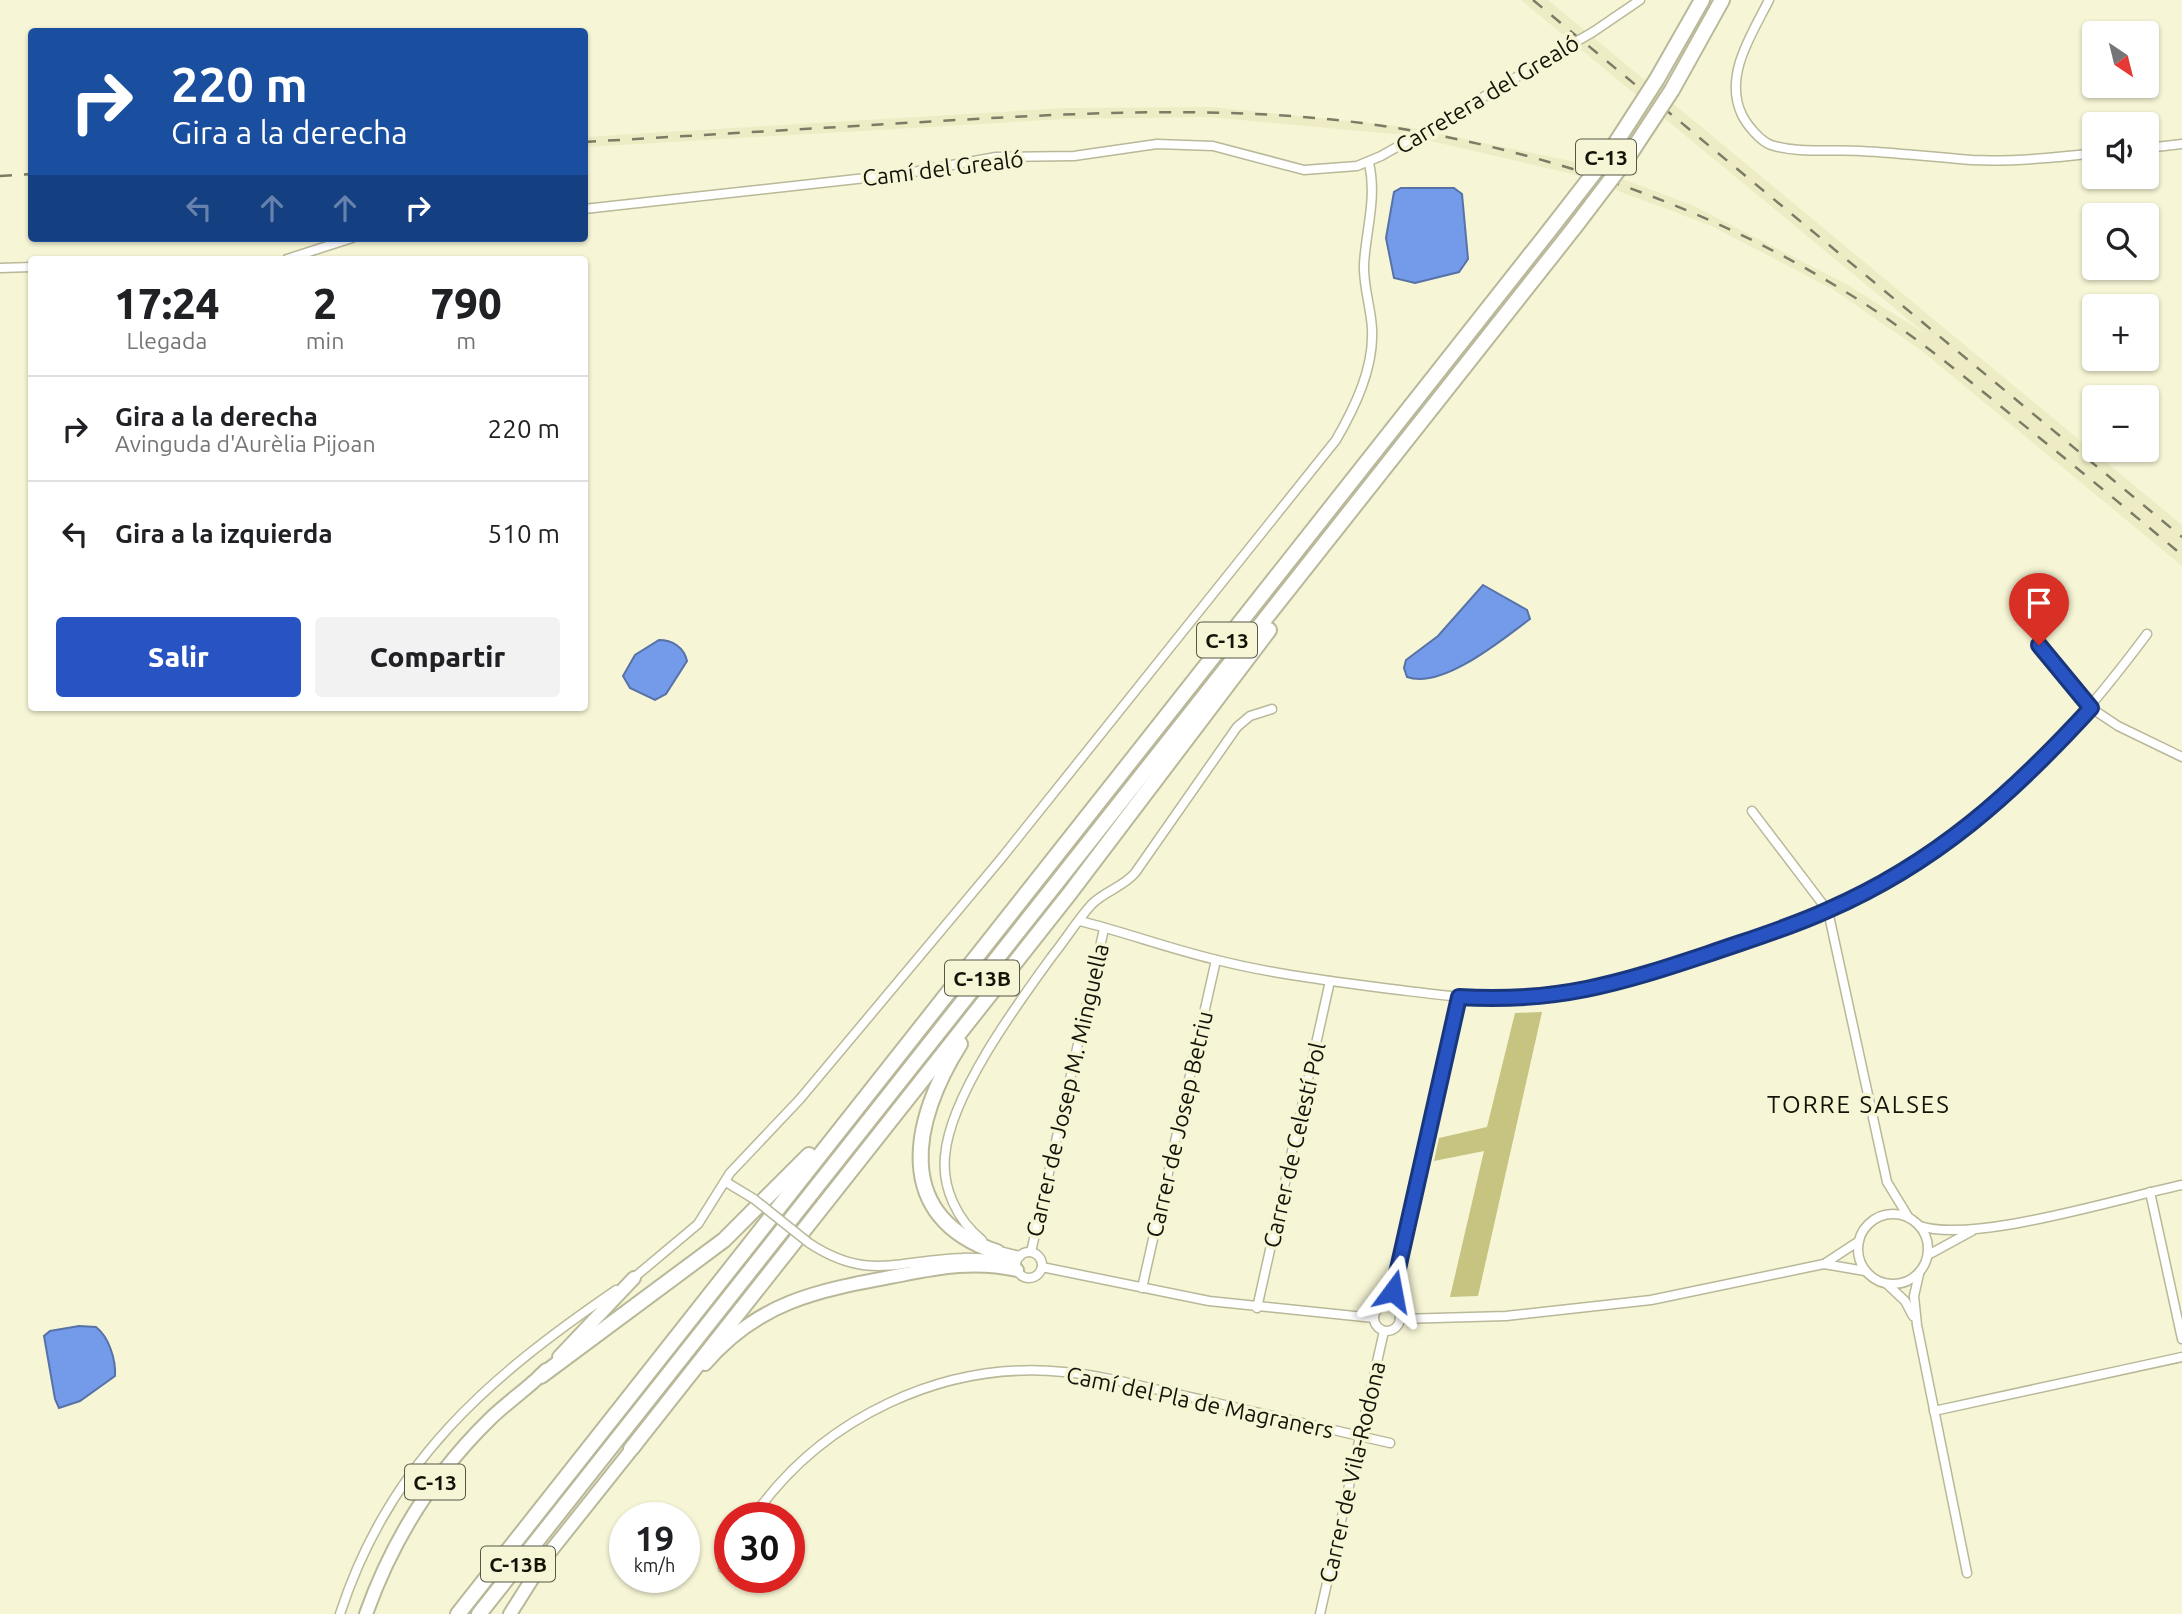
<!DOCTYPE html>
<html lang="es">
<meta charset="utf-8">
<style>
:root{--surface:#fff;--page:#f2f2f2;--text:#202124;--muted:#757577;--line:#e0e0e0;--accent:#2754c2}
body{margin:0;font-family:Ubuntu,sans-serif;background:var(--page);color:var(--text);height:100vh;display:flex;flex-direction:column;font-size:26px;white-space:nowrap}
*{box-sizing:border-box;margin:0}
p{font-size:23px;color:var(--muted)}
.icon{flex:none;width:38px;height:38px;fill:none;stroke:currentColor;stroke-width:2;stroke-linecap:round;stroke-linejoin:round}
.map{position:relative;flex:1;overflow:hidden}
.sheet{position:absolute;left:28px;top:256px;width:560px;height:455px;display:flex;flex-direction:column;background:var(--surface);border-radius:7px;box-shadow:0 2px 5px #0004}
.sheet>*{flex:none}
.guide{position:absolute;left:28px;top:28px;width:560px;height:214px;border-radius:7px;box-shadow:0 2px 5px #0004;background:#1a4fa0;color:#fff;overflow:hidden}
.needle{width:46px;rotate:145deg}
.fabs{position:absolute;left:2082px;top:21px;display:grid;gap:14px}
.fabs a{display:grid;place-items:center;width:77px;height:77px;border-radius:7px;background:var(--surface);box-shadow:0 2px 5px #0004;font-size:35px}
.speed{position:absolute;left:609px;top:1502px;display:flex;gap:14px;font-size:35px;font-weight:700;text-align:center}
.speed>*{display:grid;place-content:center;width:91px;height:91px;border-radius:50%;background:var(--surface);box-shadow:0 2px 5px #0004;line-height:1}
.speed small{font-size:18px;font-weight:400}
.speed .limit{border:10px solid #d22;background:#fff;color:#111}
.pin{position:absolute;display:grid;place-items:center;width:60px;height:60px;color:#fff;margin:-72px -30px;border-radius:50% 50% 50% 0;rotate:-45deg;box-shadow:0 0 7px #0007}
.pin .icon{rotate:45deg}
.me{position:absolute;width:77px;margin:-38px;rotate:13deg;stroke-linejoin:round;filter:drop-shadow(0 0 5px #0008)}
.turn{display:flex;align-items:center;gap:24px;height:147px;padding:0 28px;font-size:32px}
.turn .icon{width:91px;height:91px;stroke-width:2.5}
.turn b{display:block;font-size:49px;line-height:60px}
.lanes{display:flex;align-items:center;height:66px;padding:0 28px;background:#0003;justify-content:center;gap:35px;direction:ltr}
.lanes .off{opacity:.35}
.eta{display:flex;justify-content:space-evenly;align-items:center;height:119px;text-align:center}
.eta b{font-size:42px;font-weight:800;line-height:49px}
.primary-button{display:flex;gap:14px;margin-top:auto;padding:14px 28px}
.primary-button a{flex:1;height:80px;border-radius:7px;background:var(--accent);color:#fff;font-size:28px;font-weight:800;line-height:80px;text-align:center}
.primary-button a+a{background:var(--page);color:var(--text)}
ul{padding:0;list-style:none}
li{display:flex;align-items:center;gap:21px;height:105px;padding:0 28px;border-top:2px solid var(--line)}
li div{flex:1}
li b{display:block;font-size:26px}
li em{font-style:normal}
.map>svg:first-child{display:block}
.built{fill:#eeecc4}
.green{fill:#c7c380}
.water{fill:#749aea;stroke:#5772a6;stroke-width:2}
.lines{fill:none;stroke-linecap:round;stroke-linejoin:round}
.minor-casing{stroke:#b9b899;stroke-width:11}
.trunk-casing{stroke:#b9b899;stroke-width:16}
.motorway-casing{stroke:#b9b899;stroke-width:18}
.minor{stroke:#fff;stroke-width:8}
.trunk{stroke:#fff;stroke-width:12}
.motorway{stroke:#fff;stroke-width:14}
.rail{stroke:#7b7b66;stroke-width:2.5;stroke-dasharray:12 12;stroke-linecap:butt}
.minor-bridge-casing{stroke:#b9b899;stroke-width:11;stroke-linecap:butt}
.motorway-bridge-casing{stroke:#b9b899;stroke-width:18;stroke-linecap:butt}
.minor-bridge{stroke:#fff;stroke-width:8}
.motorway-bridge{stroke:#fff;stroke-width:14}
.route-casing{stroke:#19377e;stroke-width:18}
.route{stroke:#2754c2;stroke-width:12}
.labels{text-anchor:middle;dominant-baseline:central;stroke-width:7;stroke-linejoin:round;paint-order:stroke}
.shield{fill:#f6f5d5;stroke:#575746;stroke-width:2}
.shield-label{font-size:21px;font-weight:bold;fill:#131308}
.street-label{font-size:23px;fill:#131308;stroke:#f6f5d5}
.neighbourhood-label{font-size:24px;letter-spacing:2px;fill:#131308;stroke:#f6f5d5}
</style>
<div class="map">
<svg width="2182" height="1614" viewBox="0 0 2182 1614">
<rect width="100%" height="100%" fill="#f6f5d5"/>
<path class="built" d="M1521,0H1548L2182,525V566L1922,351L1834,290L1712,226L1573,174L1405,135L1208,117L1064,119L585,147V137L1066,108L1211,107L1407,127L1580,163L1694,206L1846,284L1926,334Z"/>
<path class="green" d="M1542,1012L1478,1296L1450,1297L1484,1151L1434,1161L1439,1138L1487,1127L1515,1013Z"/>
<g class="water">
<path d="M1401,188H1454L1462,194L1468,259L1459,272L1415,283L1394,278L1386,238L1394,192Z"/>
<path d="M1483,585L1527,610L1530,619C1503,639 1442,690 1407,677L1404,668L1406,660L1438,636Z"/>
<path d="M659,640C672,640 684,647 687,661L666,694L655,700L630,688L623,676L635,655Z"/>
<path d="M79,1326L96,1327C109,1337 116,1360 115,1376L80,1401L59,1408L55,1399L44,1336L50,1331Z"/>
</g>
<g class="lines">
<g class="minor-casing">
<g id="minor">
<path d="M1769,0C1752,34 1723,76 1742,115C1747,125 1760,141 1771,145C1799,154 1832,149 1861,151C1898,153 1935,157 1972,160C2013,162 2054,158 2095,153"/>
<path d="M1593,32L1640,0"/>
<path d="M1455,114L1567,47"/>
<path d="M2147,148L2182,144"/>
<path d="M584,209L902,174L996,157L1074,156L1157,144L1213,146L1304,170L1357,166L1381,156"/>
<path d="M287,259L352,238"/>
<path d="M0,268L32,267"/>
<path d="M2039,645L2091,708L2118,726L2182,757"/>
<path d="M1752,811L1828,911L1887,1182L1909,1218"/>
<path d="M1080,921C1124,932 1168,948 1213,959C1271,974 1331,981 1391,989C1433,994 1475,1000 1517,999C1584,998 1646,975 1709,953C1761,936 1812,919 1861,895C1981,835 2068,740 2147,634"/>
<path d="M726,1182L754,1199"/>
<path d="M2150,1192L2182,1339"/>
<circle cx="1893" cy="1249" r="35"/>
<path d="M1920,1226C1974,1244 2120,1198 2182,1185"/>
<path d="M982,1240C957,1220 942,1188 945,1156C950,1095 1018,1003 1053,955C1066,939 1078,919 1092,904C1105,891 1123,887 1135,873L1237,727L1250,716L1272,709"/>
<path d="M809,1243C868,1282 898,1260 962,1258C980,1257 998,1260 1016,1261"/>
<path d="M995,1250L1020,1256"/>
<path d="M1031,1252L1104,929"/>
<circle cx="1029" cy="1265" r="13"/>
<path d="M1928,1255L1972,1231"/>
<path d="M1824,1264L1865,1271"/>
<path d="M1042,1267L1209,1301L1374,1318"/>
<path d="M1919,1274L1914,1296L1917,1325L1967,1573"/>
<path d="M630,1281L698,1224L730,1173L800,1099L1000,860L1336,440C1355,407 1374,368 1372,329C1371,307 1363,286 1364,264C1366,230 1377,198 1369,163"/>
<path d="M1887,1284L1905,1301L1913,1316"/>
<path d="M1142,1288L1216,960"/>
<circle cx="1387" cy="1318" r="13"/>
<path d="M1390,1305L1459,997"/>
<path d="M1257,1308L1330,981"/>
<path d="M1400,1319L1506,1316L1651,1300L1824,1264L1859,1241"/>
<path d="M1934,1411L2182,1357"/>
<path d="M753,1517C822,1418 943,1360 1064,1372C1109,1376 1154,1390 1199,1399C1263,1414 1326,1428 1390,1443"/>
<path d="M723,1568L730,1555"/>
<path d="M340,1614C389,1462 489,1377 616,1290"/>
<path d="M1320,1614L1384,1331"/>
</g>
</g>
<g class="trunk-casing">
<g id="trunk">
<path d="M559,1357L634,1278"/>
<path d="M705,1364C761,1299 822,1290 901,1275C941,1267 976,1261 1017,1270"/>
<path d="M366,1614C392,1541 434,1474 489,1420C507,1402 529,1388 546,1370"/>
<path d="M510,1614L546,1557L636,1444"/>
</g>
</g>
<g class="motorway-casing">
<g id="motorway">
<path d="M1657,79L1702,0"/>
<path d="M1672,90L1722,0"/>
<path d="M960,1044C912,1120 891,1217 997,1252"/>
<path d="M541,1376L724,1240L809,1155"/>
<path d="M631,1449L1070,893L1269,630"/>
<path d="M458,1614L1549,231"/>
<path d="M479,1614L1574,228"/>
</g>
</g>
<use href="#minor" class="minor"/>
<use href="#trunk" class="trunk"/>
<use href="#motorway" class="motorway"/>
<g class="rail">
<path d="M1533,0L2182,537"/>
<path d="M584,142C703,135 821,128 939,121C1080,113 1221,105 1362,123C1529,145 1697,201 1841,289C1903,326 1959,372 2015,418C2071,463 2127,509 2182,555"/>
<path d="M0,176L32,174"/>
</g>
<g class="minor-bridge-casing">
<g id="minor-bridge">
<path d="M1567,47L1593,32"/>
<path d="M1381,156L1455,114"/>
<path d="M754,1199L809,1243"/>
</g>
</g>
<g class="motorway-bridge-casing">
<g id="motorway-bridge">
<path d="M1574,228L1628,157L1672,90"/>
<path d="M1549,231L1608,155L1657,79"/>
</g>
</g>
<use href="#minor-bridge" class="minor-bridge"/>
<use href="#motorway-bridge" class="motorway-bridge"/>
</g>
<g class="lines">
<g class="route-casing">
<path id="route" d="M1393,1291L1459,997C1556,1003 1618,984 1708,954C1748,940 1789,928 1828,910C1936,863 2012,794 2091,708L2039,645"/>
</g>
<use href="#route" class="route"/>
</g>
<g class="labels">
<g class="shield">
<rect x="1576" y="139.5" width="60" height="35" rx="5"/>
<rect x="1197" y="622.5" width="60" height="35" rx="5"/>
<rect x="945" y="960.5" width="74" height="35" rx="5"/>
<rect x="405" y="1464.5" width="60" height="35" rx="5"/>
<rect x="481" y="1546.5" width="74" height="35" rx="5"/>
</g>
<g class="shield-label">
<text x="1606" y="157">C-13</text>
<text x="1227" y="640">C-13</text>
<text x="982" y="978">C-13B</text>
<text x="435" y="1482">C-13</text>
<text x="518" y="1564">C-13B</text>
</g>
<g class="street-label">
<text transform="translate(1487 94) rotate(-31)">Carretera del Grealó</text>
<text transform="translate(943 168) rotate(-7)">Camí del Grealó</text>
<text transform="translate(1067 1090) rotate(-77)">Carrer de Josep M. Minguella</text>
<text transform="translate(1179 1124) rotate(-77)">Carrer de Josep Betriu</text>
<text transform="translate(1294 1145) rotate(-77)">Carrer de Celestí Pol</text>
<text transform="translate(1200 1402) rotate(12)">Camí del Pla de Magraners</text>
<text transform="translate(1352 1472) rotate(-77)">Carrer de Vila-Rodona</text>
</g>
<g class="neighbourhood-label">
<text x="1859" y="1104">TORRE SALSES</text>
</g>
</g>
</svg>
<div class="fabs">
<a><svg class="needle" viewBox="-14 -14 28 28"><path d="M0-13l5 13h-10z" fill="#e53935"/><path d="M0 13l5-13h-10z" fill="#757577"/></svg></a>
<a><svg class="icon" aria-label="sound" viewBox="0 0 24 24"><path d="M4 9h4l5-4v14l-5-4H4zM17 9q2 3 0 6"/></svg></a>
<a><svg class="icon" aria-label="search" viewBox="0 0 24 24"><circle cx="10" cy="10" r="6"/><path d="M15 15l6 6"/></svg></a>
<a>+</a>
<a>−</a>
</div>
<div class="speed"><div>19<small>km/h</small></div><div class="limit">30</div></div>
<div class="pin" style="left:2039px;top:645px;background:#d93025"><svg class="icon" aria-label="arrive" viewBox="0 0 24 24"><path d="M6 21V4h12l-3 4 3 4H6"/></svg></div>
<svg class="me" style="left:1393px;top:1291px" viewBox="-20 -20 40 40"><path d="M0-17L14 15 0 8-14 15z" fill="#2754c2" stroke="#fff" stroke-width="4"/></svg>
<div class="guide">
<div class="turn"><svg class="icon" aria-label="right" viewBox="0 0 24 24"><path d="M7 20v-9h11M14 6l5 5-5 5"/></svg><div><b>220 m</b>Gira a la derecha</div></div>
<div class="lanes"><svg class="icon off" aria-label="left" viewBox="0 0 24 24"><path d="M17 20v-9H6M10 6l-5 5 5 5"/></svg><svg class="icon off" aria-label="ahead" viewBox="0 0 24 24"><path d="M12 20V5M6 11l6-6 6 6"/></svg><svg class="icon off" aria-label="ahead" viewBox="0 0 24 24"><path d="M12 20V5M6 11l6-6 6 6"/></svg><svg class="icon" aria-label="right" viewBox="0 0 24 24"><path d="M7 20v-9h11M14 6l5 5-5 5"/></svg></div>
</div>
<section class="sheet">
<div class="eta">
<div><b>17:24</b><p>Llegada</p></div>
<div><b>2</b><p>min</p></div>
<div><b>790</b><p>m</p></div>
</div>
<ul>
<li><svg class="icon" aria-label="right" viewBox="0 0 24 24"><path d="M7 20v-9h11M14 6l5 5-5 5"/></svg><div><b>Gira a la derecha</b><p>Avinguda d'Aurèlia Pijoan</p></div><em>220 m</em></li>
<li><svg class="icon" aria-label="left" viewBox="0 0 24 24"><path d="M17 20v-9H6M10 6l-5 5 5 5"/></svg><div><b>Gira a la izquierda</b></div><em>510 m</em></li>
</ul>
<div class="primary-button"><a>Salir</a><a>Compartir</a></div>
</section>
</div>
